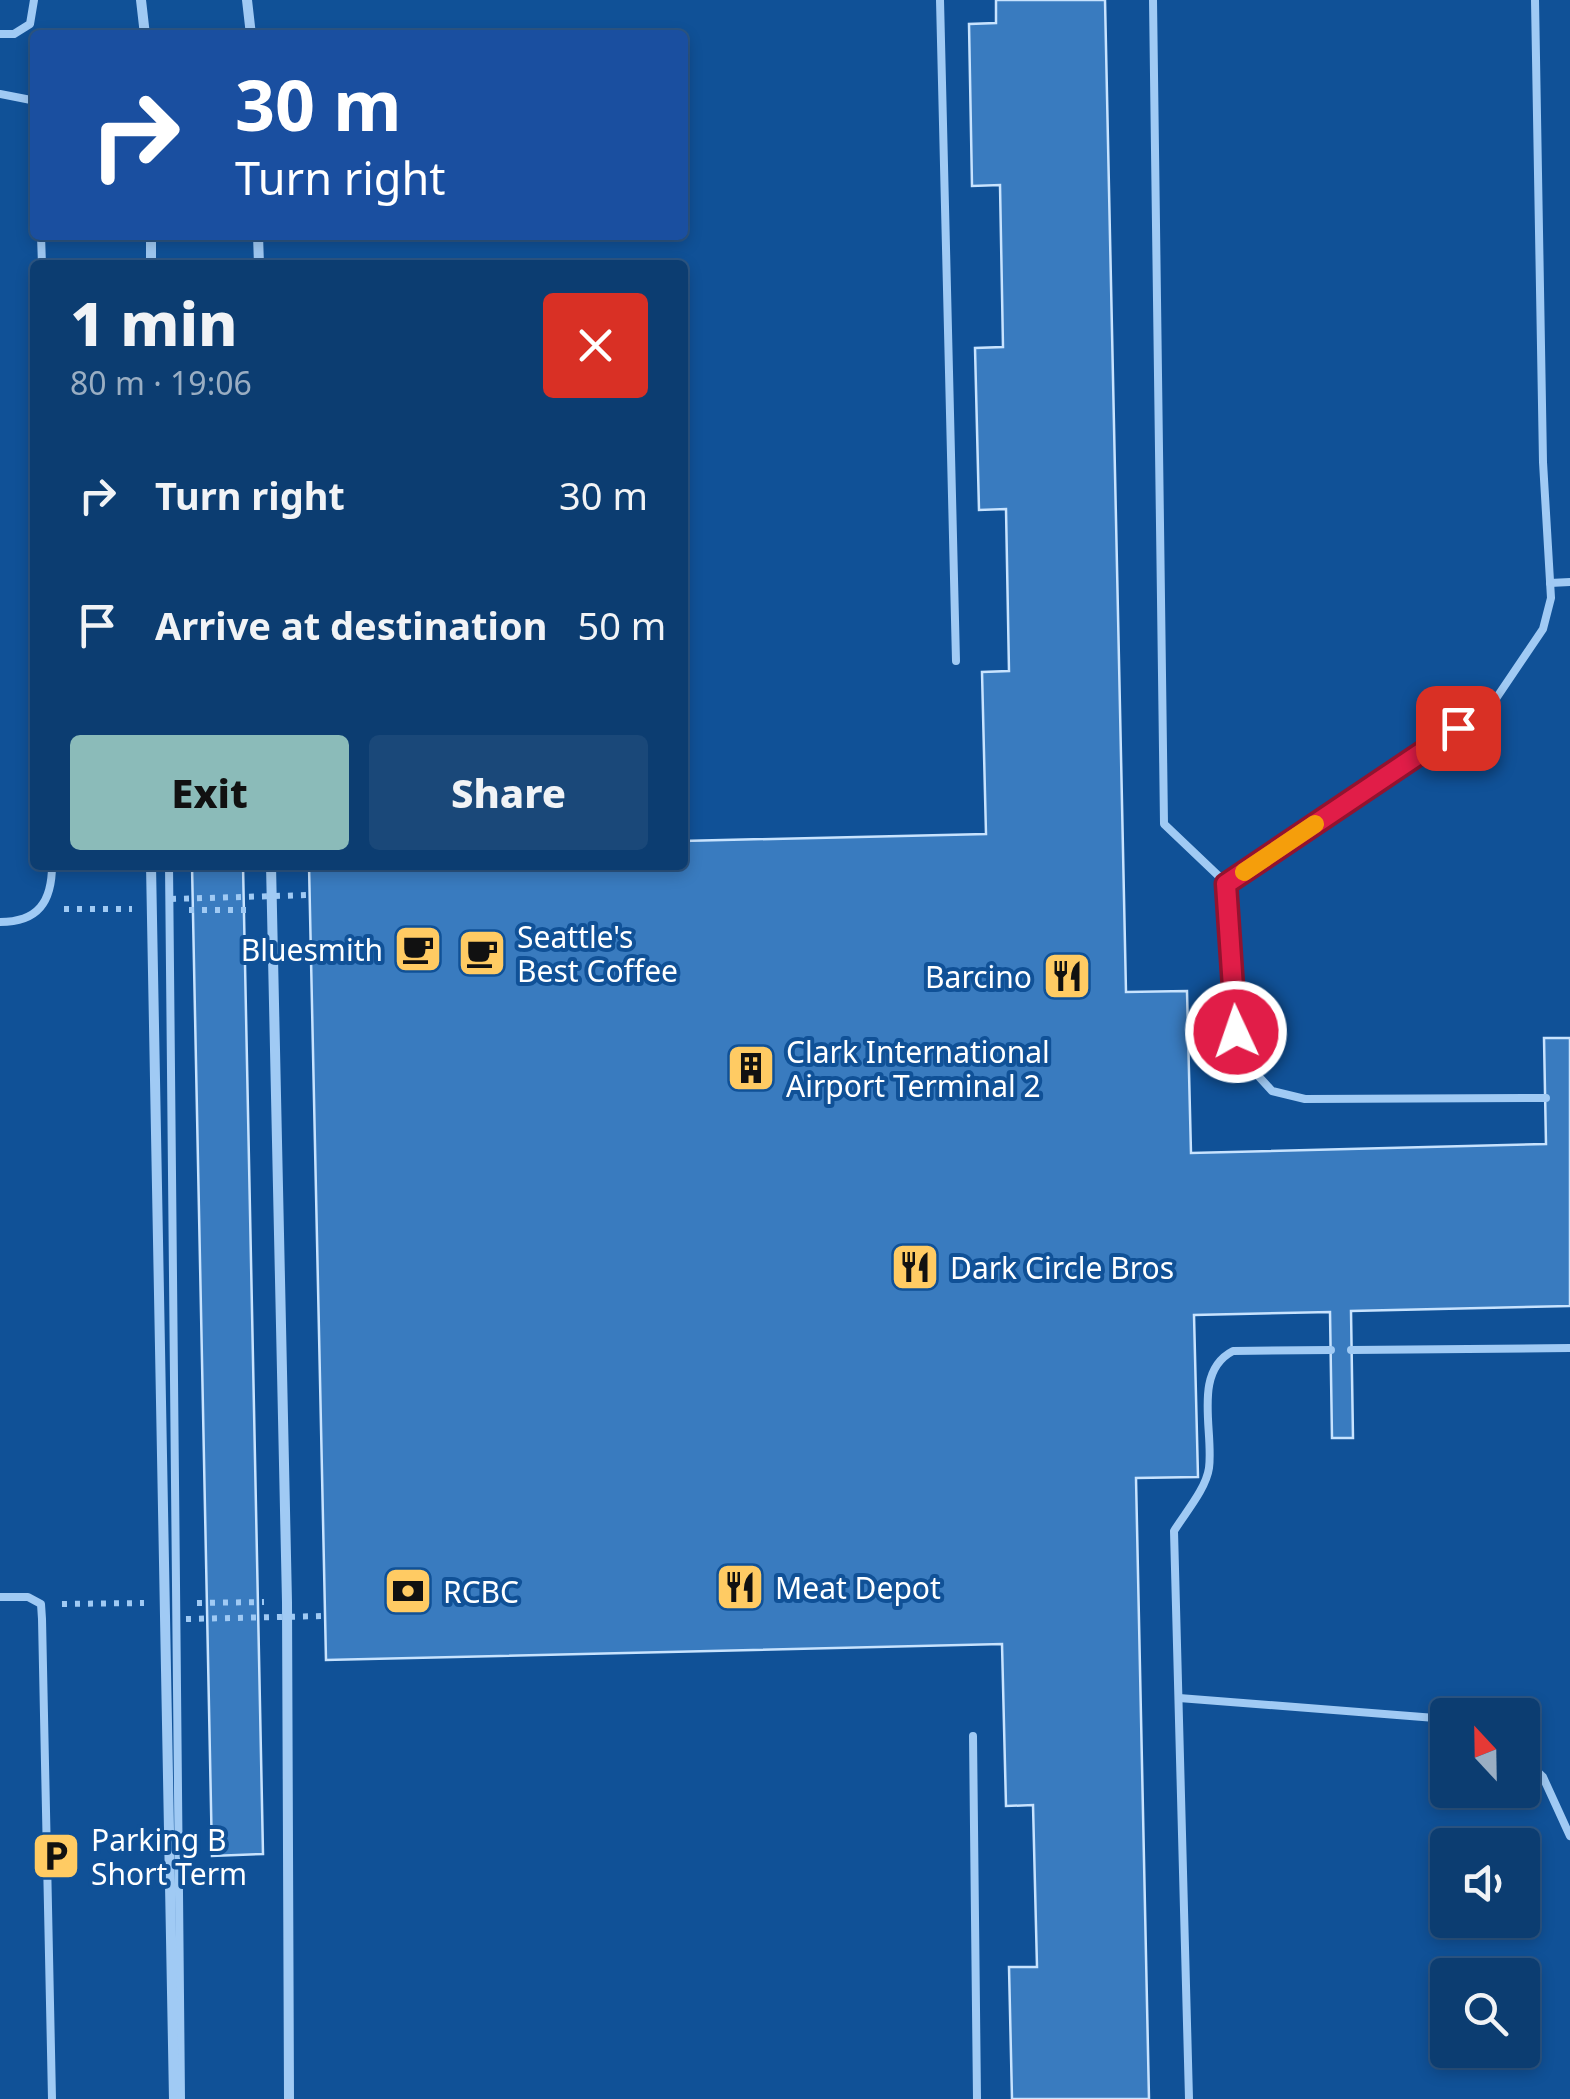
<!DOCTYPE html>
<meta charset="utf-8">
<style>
:root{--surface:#0c3d71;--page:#1a4879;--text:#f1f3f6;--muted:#9aaec3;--line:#2c5684;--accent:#8bbbb9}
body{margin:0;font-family:"Noto Sans",sans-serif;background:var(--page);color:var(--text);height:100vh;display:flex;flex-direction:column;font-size:38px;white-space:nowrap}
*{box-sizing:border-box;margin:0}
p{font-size:32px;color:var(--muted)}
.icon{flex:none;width:55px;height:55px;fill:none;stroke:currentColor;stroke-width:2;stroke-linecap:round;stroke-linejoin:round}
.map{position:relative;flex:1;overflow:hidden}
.details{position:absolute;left:30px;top:260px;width:658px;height:610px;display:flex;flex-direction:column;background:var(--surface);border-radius:10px;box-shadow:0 5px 15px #0003,0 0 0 2px var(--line)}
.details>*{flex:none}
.banner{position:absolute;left:30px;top:30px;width:658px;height:210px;border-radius:10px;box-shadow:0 5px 15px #0003,0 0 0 2px var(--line);background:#1a4fa0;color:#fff;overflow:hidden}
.needle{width:65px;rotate:338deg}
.fabs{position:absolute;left:1430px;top:1698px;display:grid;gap:20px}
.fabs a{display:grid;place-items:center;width:110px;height:110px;border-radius:10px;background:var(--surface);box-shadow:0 5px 15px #0003,0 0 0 2px var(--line);font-size:50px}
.pin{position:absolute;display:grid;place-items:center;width:85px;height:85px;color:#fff;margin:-42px;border-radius:20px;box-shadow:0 5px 15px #0006}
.me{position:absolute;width:110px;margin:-55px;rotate:357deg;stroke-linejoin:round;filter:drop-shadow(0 0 8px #0008)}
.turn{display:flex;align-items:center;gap:35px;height:210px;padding:0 40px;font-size:45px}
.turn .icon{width:130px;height:130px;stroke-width:2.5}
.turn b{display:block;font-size:70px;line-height:85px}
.round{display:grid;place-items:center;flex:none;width:105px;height:105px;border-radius:10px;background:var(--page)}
.head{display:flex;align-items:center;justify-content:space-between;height:170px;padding:0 40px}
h1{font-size:60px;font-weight:800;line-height:75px}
.action{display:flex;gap:20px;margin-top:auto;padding:20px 40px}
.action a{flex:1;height:115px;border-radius:10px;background:var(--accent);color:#111;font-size:40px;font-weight:800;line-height:115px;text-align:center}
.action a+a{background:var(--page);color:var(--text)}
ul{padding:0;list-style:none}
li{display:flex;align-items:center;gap:30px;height:130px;padding:0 40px}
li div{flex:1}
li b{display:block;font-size:38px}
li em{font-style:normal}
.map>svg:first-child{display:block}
.building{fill:#397bbf;stroke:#c8e3fe;stroke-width:2.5}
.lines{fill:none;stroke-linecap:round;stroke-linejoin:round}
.path{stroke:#a0caf4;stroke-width:6;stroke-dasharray:5 8;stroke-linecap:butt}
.service{stroke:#a0caf4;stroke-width:8}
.minor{stroke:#a0caf4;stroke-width:10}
.path-bridge{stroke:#a0caf4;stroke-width:6;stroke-dasharray:5 8;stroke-linecap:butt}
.minor-bridge{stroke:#a0caf4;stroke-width:10}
.route-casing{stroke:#92132f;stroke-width:25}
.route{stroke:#e11d48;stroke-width:18}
.slow{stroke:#f59e0b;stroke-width:18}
.labels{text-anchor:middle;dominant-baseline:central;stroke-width:8;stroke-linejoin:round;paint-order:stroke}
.poi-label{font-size:30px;fill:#fff;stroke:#105197;text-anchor:start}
</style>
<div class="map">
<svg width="1570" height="2099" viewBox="0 0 1570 2099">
<rect width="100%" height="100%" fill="#105197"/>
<g class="building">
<path d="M996,0H1105L1126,992L1187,991L1191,1153L1546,1144L1544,1038H1570V1306L1351,1311L1353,1438H1332L1330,1312L1194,1315L1198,1477L1136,1478L1149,2099H1012L1009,1967H1037L1033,1805L1006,1806L1002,1644L326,1660L309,865H682V841L986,834L982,672L1009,671L1006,509L979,510L975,348L1003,347L1000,185L972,186L969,24L996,23Z"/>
<path d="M192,865H243L263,1854L212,1856Z"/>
</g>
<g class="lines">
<g class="path">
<path d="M64,909H132"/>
<path d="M189,910H252"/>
<path d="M197,1603L264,1602"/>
<path d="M62,1604L144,1603"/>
</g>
<g class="service">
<path d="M940,0L956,661"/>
<path d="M1153,0L1164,824L1226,883L1241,1057L1272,1091L1305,1099L1546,1098"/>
<path d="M0,34H14L30,24L34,0"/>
<path d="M0,94L31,100L35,107"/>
<path d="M41,235L42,265"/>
<path d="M1550,583L1570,582"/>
<path d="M169,865L181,2099"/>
<path d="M1226,883L1491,706L1543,629L1551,598L1543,462L1535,0"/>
<path d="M0,922C38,922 52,902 52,865"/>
<path d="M1351,1350L1570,1348"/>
<path d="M0,1597H28L41,1604L42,1619L52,2099"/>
<path d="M1179,1698L1448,1719"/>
<path d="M973,1736L977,2099"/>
<path d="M1522,1757L1543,1777L1570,1836"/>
<path d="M1189,2099L1174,1531C1185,1513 1206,1489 1209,1468C1214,1431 1192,1372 1233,1351L1331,1350"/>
</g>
<g class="minor">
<path d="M141,0L145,35"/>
<path d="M247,0L251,35"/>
<path d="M258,235L259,265"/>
<path d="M151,265V235"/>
<path d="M271,865L287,1602L289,2099"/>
</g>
<g class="path-bridge">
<path d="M171,899L310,895"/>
<path d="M186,1619L325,1616"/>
</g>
<path class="minor-bridge" d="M151,865L174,2099"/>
</g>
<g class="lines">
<g class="route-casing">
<path id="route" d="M1236,1032L1226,884L1458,728"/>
</g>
<use href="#route" class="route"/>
<path class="slow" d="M1244,872L1315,824"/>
</g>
<defs>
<g id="cafe-square" transform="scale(2.5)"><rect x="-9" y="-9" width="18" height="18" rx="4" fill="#ffcb63" stroke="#105197"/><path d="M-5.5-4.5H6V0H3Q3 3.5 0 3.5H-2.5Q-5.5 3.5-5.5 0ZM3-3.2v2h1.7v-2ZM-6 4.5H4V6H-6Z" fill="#111"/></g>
<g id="restaurant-square" transform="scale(2.5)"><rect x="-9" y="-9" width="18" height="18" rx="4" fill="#ffcb63" stroke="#105197"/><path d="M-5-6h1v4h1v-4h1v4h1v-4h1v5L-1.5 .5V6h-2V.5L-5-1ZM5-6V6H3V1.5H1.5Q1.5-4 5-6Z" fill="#111"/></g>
<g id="building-square" transform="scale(2.5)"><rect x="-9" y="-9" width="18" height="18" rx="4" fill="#ffcb63" stroke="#105197"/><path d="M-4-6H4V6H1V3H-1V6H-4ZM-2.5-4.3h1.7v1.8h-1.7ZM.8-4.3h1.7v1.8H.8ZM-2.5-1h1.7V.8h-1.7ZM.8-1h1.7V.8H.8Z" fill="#111"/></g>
<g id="bank-square" transform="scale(2.5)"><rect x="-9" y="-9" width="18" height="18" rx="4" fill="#ffcb63" stroke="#105197"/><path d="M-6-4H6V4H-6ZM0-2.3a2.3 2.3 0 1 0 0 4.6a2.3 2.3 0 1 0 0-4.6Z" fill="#111"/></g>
<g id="parking-square" transform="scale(2.5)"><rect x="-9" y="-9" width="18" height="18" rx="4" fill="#ffcb63" stroke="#105197"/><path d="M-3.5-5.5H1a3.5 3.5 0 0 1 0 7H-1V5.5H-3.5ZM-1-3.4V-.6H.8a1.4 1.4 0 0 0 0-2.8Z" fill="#111"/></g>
</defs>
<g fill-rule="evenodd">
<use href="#cafe-square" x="418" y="949"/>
<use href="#cafe-square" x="482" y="953"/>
<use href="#restaurant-square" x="1067" y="976"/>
<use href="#building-square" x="751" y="1068"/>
<use href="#restaurant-square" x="915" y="1267"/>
<use href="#restaurant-square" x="740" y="1587"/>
<use href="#bank-square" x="408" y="1591"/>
<use href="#parking-square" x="56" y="1856"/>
</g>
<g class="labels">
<g class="poi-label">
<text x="517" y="936">Seattle's<tspan x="517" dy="34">Best Coffee</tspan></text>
<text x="383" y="949" text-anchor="end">Bluesmith</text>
<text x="1032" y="976" text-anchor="end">Barcino</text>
<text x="786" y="1051">Clark International<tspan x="786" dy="34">Airport Terminal 2</tspan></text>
<text x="950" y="1267">Dark Circle Bros</text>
<text x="775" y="1587">Meat Depot</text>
<text x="443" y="1591">RCBC</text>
<text x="91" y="1839">Parking B<tspan x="91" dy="34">Short Term</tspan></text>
</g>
</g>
</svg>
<div class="fabs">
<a><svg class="needle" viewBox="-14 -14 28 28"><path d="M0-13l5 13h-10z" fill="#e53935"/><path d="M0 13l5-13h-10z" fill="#9aaec3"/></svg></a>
<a><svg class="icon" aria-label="sound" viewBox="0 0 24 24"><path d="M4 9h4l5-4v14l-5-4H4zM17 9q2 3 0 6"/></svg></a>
<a><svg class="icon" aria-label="search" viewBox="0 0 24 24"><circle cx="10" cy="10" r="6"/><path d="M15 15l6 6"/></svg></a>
</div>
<div class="pin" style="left:1458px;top:728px;background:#d93025"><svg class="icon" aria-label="arrive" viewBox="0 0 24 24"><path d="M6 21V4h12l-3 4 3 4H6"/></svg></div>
<svg class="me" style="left:1236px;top:1032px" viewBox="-20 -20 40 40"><circle r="17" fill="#e11d48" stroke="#fff" stroke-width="3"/><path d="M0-11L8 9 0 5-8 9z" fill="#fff"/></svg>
<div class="banner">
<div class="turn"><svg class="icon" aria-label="right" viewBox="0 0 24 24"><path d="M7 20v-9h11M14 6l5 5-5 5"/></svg><div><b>30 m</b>Turn right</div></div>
</div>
<section class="details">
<div class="head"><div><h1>1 min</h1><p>80 m · 19:06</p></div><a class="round" style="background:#d93025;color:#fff"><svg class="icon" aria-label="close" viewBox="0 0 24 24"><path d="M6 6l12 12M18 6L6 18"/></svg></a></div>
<ul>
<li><svg class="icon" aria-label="right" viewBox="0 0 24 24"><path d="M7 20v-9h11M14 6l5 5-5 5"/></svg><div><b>Turn right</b></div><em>30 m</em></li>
<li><svg class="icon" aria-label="arrive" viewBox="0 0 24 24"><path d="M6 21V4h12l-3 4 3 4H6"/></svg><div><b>Arrive at destination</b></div><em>50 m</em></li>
</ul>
<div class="action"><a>Exit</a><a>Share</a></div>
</section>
</div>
